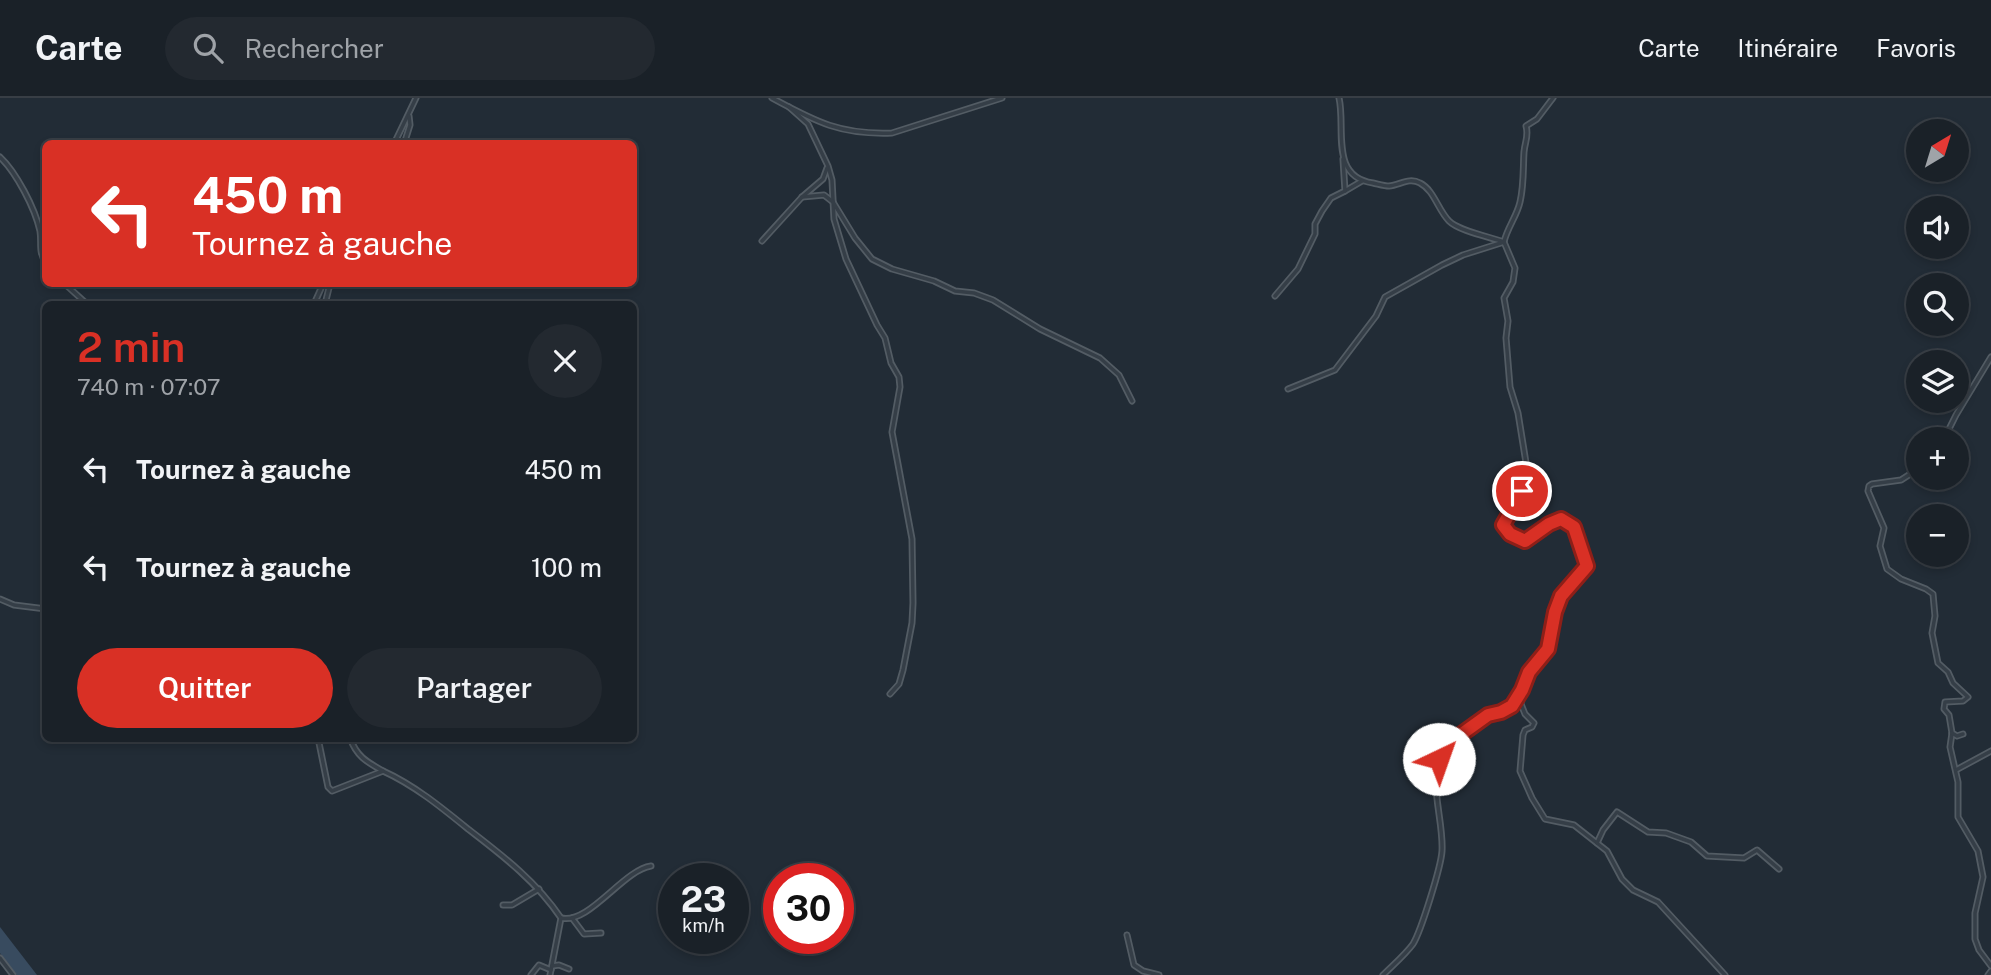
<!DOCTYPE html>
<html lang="fr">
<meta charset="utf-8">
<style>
:root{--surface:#1a2128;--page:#232930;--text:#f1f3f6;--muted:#9fa3a8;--line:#383e45;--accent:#d93025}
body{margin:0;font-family:"Public Sans",sans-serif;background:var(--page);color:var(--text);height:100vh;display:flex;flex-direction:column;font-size:26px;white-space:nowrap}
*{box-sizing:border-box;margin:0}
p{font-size:23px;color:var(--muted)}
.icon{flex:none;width:38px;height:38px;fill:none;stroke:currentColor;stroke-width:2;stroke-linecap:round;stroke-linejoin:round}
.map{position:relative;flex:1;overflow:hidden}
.side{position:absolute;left:42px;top:203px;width:595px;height:441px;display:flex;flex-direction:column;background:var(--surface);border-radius:10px;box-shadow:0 4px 10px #0003,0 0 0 2px var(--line)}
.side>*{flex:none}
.top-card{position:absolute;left:42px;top:42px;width:595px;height:147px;border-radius:10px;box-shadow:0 4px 10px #0003,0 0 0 2px var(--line);background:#d93025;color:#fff;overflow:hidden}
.needle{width:46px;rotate:38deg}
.buttons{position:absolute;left:1906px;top:21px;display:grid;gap:14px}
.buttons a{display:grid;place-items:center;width:63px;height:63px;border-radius:50%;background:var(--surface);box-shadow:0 4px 10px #0003,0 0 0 2px var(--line);font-size:35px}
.speed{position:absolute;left:658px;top:765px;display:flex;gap:14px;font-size:35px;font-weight:700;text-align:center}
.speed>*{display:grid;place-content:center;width:91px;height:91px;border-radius:50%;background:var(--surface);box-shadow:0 4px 10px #0003,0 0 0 2px var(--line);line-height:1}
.speed small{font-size:18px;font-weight:400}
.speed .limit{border:10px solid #d22;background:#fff;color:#111}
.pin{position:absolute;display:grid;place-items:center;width:60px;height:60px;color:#fff;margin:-30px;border:4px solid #fff;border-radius:50%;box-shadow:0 2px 7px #0007}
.me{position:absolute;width:77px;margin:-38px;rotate:42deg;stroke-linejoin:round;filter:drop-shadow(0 0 5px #0008)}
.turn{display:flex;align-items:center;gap:24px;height:147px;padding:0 35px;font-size:32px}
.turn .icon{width:91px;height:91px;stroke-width:2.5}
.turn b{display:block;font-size:49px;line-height:60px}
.round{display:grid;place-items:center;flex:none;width:74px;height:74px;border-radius:37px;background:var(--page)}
.summary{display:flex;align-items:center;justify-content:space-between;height:119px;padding:0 35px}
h1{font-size:42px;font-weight:600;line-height:52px;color:var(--accent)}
.primary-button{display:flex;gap:14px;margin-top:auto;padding:14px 35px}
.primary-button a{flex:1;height:80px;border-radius:42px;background:var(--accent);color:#fff;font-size:28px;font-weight:600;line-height:80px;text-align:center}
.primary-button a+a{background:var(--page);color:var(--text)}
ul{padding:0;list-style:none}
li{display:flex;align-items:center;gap:21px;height:98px;padding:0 35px}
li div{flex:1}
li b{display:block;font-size:26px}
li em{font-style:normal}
header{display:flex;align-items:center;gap:42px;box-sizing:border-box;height:98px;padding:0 35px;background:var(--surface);border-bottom:2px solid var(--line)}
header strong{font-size:33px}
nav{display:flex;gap:38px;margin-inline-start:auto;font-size:24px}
.search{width:490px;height:63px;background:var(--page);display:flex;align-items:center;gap:18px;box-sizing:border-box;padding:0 24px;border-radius:38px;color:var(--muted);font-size:26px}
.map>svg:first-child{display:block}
.water{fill:#384b5f}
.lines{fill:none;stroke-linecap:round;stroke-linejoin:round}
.minor-casing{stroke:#535c64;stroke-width:7}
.minor{stroke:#353e47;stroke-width:3.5}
.route-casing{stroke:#8d1f18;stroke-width:18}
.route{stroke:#d93025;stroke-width:12}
</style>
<header>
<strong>Carte</strong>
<div class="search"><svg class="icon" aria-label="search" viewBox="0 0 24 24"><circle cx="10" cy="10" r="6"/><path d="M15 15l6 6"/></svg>Rechercher</div>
<nav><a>Carte</a><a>Itinéraire</a><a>Favoris</a></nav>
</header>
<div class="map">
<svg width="1991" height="877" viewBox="0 0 1991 877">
<rect width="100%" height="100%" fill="#222c36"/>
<path class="water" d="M0,829L37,877H17L2,858L0,855Z"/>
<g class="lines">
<g class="minor-casing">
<g id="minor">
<path d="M772,0C816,24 841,37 892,35L1002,0"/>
<path d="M1339,0C1346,29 1329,79 1373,85C1378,86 1384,88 1389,88C1400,87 1409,79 1420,85C1434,92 1438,112 1449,123C1459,133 1490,139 1504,144L1515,170L1513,184L1504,200L1508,223L1506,240L1510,289L1518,315L1527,371L1522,393L1503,427L1510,436L1525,442C1538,436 1548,426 1561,421L1574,429L1587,468L1561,498L1555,514L1548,551L1529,574L1522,591L1521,606L1525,616L1534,625L1532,629L1525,632L1523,637L1520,673L1532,700L1545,721L1574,727L1607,753L1622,781L1633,792L1658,804L1725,877"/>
<path d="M789,9L808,26L828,68L832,82L834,121L846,161L877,227L885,240L891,265L899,279L900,289L892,334L912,441L913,505L912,525L903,572L899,586L890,596"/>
<path d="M394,46L416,0"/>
<path d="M404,46L410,27L409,18"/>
<path d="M0,59C16,74 35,110 40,133C42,145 38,154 46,165"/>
<path d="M1345,93L1362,83"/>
<path d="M802,99L824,97L833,104L855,140L872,161L892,171L934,183L955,193L974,195L993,202L1040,231L1100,260L1119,277L1132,303"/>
<path d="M762,143L802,99L823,81L827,70"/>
<path d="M65,186L87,206"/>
<path d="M1275,198L1298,171L1315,136V126L1322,113L1331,100L1345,93L1343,61"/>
<path d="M314,206L323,186"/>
<path d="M325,206L330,186"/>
<path d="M1288,291L1335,272L1376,218L1385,199L1442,167L1463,157L1504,144C1507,130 1517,118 1520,104C1524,87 1523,70 1524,54C1525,43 1529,38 1526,28L1537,21L1553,0"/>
<path d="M1944,341L1956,317L1991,259"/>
<path d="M1918,371L1901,382L1872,386L1869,388L1868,393L1884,430L1880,448L1887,471L1901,481L1926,491L1933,496L1935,518L1932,535L1938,565L1948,574L1953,585L1968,599L1963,603L1945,604L1944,611L1949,617L1952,635L1950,649L1958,684V719L1978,753L1983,779L1975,815V841L1979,852L1991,868"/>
<path d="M0,501L14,507L46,511"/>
<path d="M1952,635L1957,638L1963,636"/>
<path d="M318,640L328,689L332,693L383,673C414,687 441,709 468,731C503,758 536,783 561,820L550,877"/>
<path d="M350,640C357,659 367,664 383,673"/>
<path d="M1956,672L1991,653"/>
<path d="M1597,745L1603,732L1617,714L1648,734L1666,735L1691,744L1707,758L1744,760L1757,752L1779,771"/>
<path d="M503,807H512L539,791"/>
<path d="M561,820C589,827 623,772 651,768"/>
<path d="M572,820L584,836L601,835"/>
<path d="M1127,837L1134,867L1143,873L1159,877"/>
<path d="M0,860L13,877"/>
<path d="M552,868L559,867L569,871"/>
<path d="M531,877L539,867L551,872"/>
<path d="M1383,877C1393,867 1405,857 1413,846C1421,833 1441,769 1442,753C1444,720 1425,677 1445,648L1488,617L1501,614L1512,608L1521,593"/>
<path d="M1988,877L1991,873"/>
</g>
</g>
<use href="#minor" class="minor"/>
</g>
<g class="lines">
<g class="route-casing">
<path id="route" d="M1439,661L1445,648L1488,617L1501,614L1512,608L1522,592L1529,574L1548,551L1555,514L1561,498L1587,468L1574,429L1561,421L1549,426L1525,443L1510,436L1503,427L1522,393"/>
</g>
<use href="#route" class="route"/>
</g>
</svg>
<div class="buttons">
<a><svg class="needle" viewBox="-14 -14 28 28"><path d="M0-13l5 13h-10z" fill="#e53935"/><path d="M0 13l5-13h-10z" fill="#9fa3a8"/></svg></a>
<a><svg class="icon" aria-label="sound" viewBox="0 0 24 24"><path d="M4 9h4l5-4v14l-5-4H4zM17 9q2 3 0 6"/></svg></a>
<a><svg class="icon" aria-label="search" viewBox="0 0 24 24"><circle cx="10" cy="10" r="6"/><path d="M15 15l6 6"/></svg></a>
<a><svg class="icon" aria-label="layers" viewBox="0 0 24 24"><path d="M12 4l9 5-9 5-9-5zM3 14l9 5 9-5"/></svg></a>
<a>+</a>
<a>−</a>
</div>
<div class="speed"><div>23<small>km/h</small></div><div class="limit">30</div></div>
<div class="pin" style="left:1522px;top:393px;background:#d93025"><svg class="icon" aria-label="arrive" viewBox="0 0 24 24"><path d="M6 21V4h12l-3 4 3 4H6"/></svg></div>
<svg class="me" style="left:1439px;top:661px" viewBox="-20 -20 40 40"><circle r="19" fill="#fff"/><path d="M0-13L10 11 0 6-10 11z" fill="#d93025"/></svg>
<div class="top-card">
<div class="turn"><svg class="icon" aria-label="left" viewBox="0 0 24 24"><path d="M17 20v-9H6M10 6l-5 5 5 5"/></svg><div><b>450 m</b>Tournez à gauche</div></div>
</div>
<section class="side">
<div class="summary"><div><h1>2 min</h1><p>740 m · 07:07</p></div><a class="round"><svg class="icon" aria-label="close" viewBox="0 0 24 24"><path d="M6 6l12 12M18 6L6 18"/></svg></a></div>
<ul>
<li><svg class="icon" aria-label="left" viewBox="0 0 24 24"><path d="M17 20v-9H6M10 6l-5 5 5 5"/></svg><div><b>Tournez à gauche</b></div><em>450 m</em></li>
<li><svg class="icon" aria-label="left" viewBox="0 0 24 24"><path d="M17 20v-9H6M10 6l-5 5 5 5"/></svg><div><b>Tournez à gauche</b></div><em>100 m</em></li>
</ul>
<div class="primary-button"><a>Quitter</a><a>Partager</a></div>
</section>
</div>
